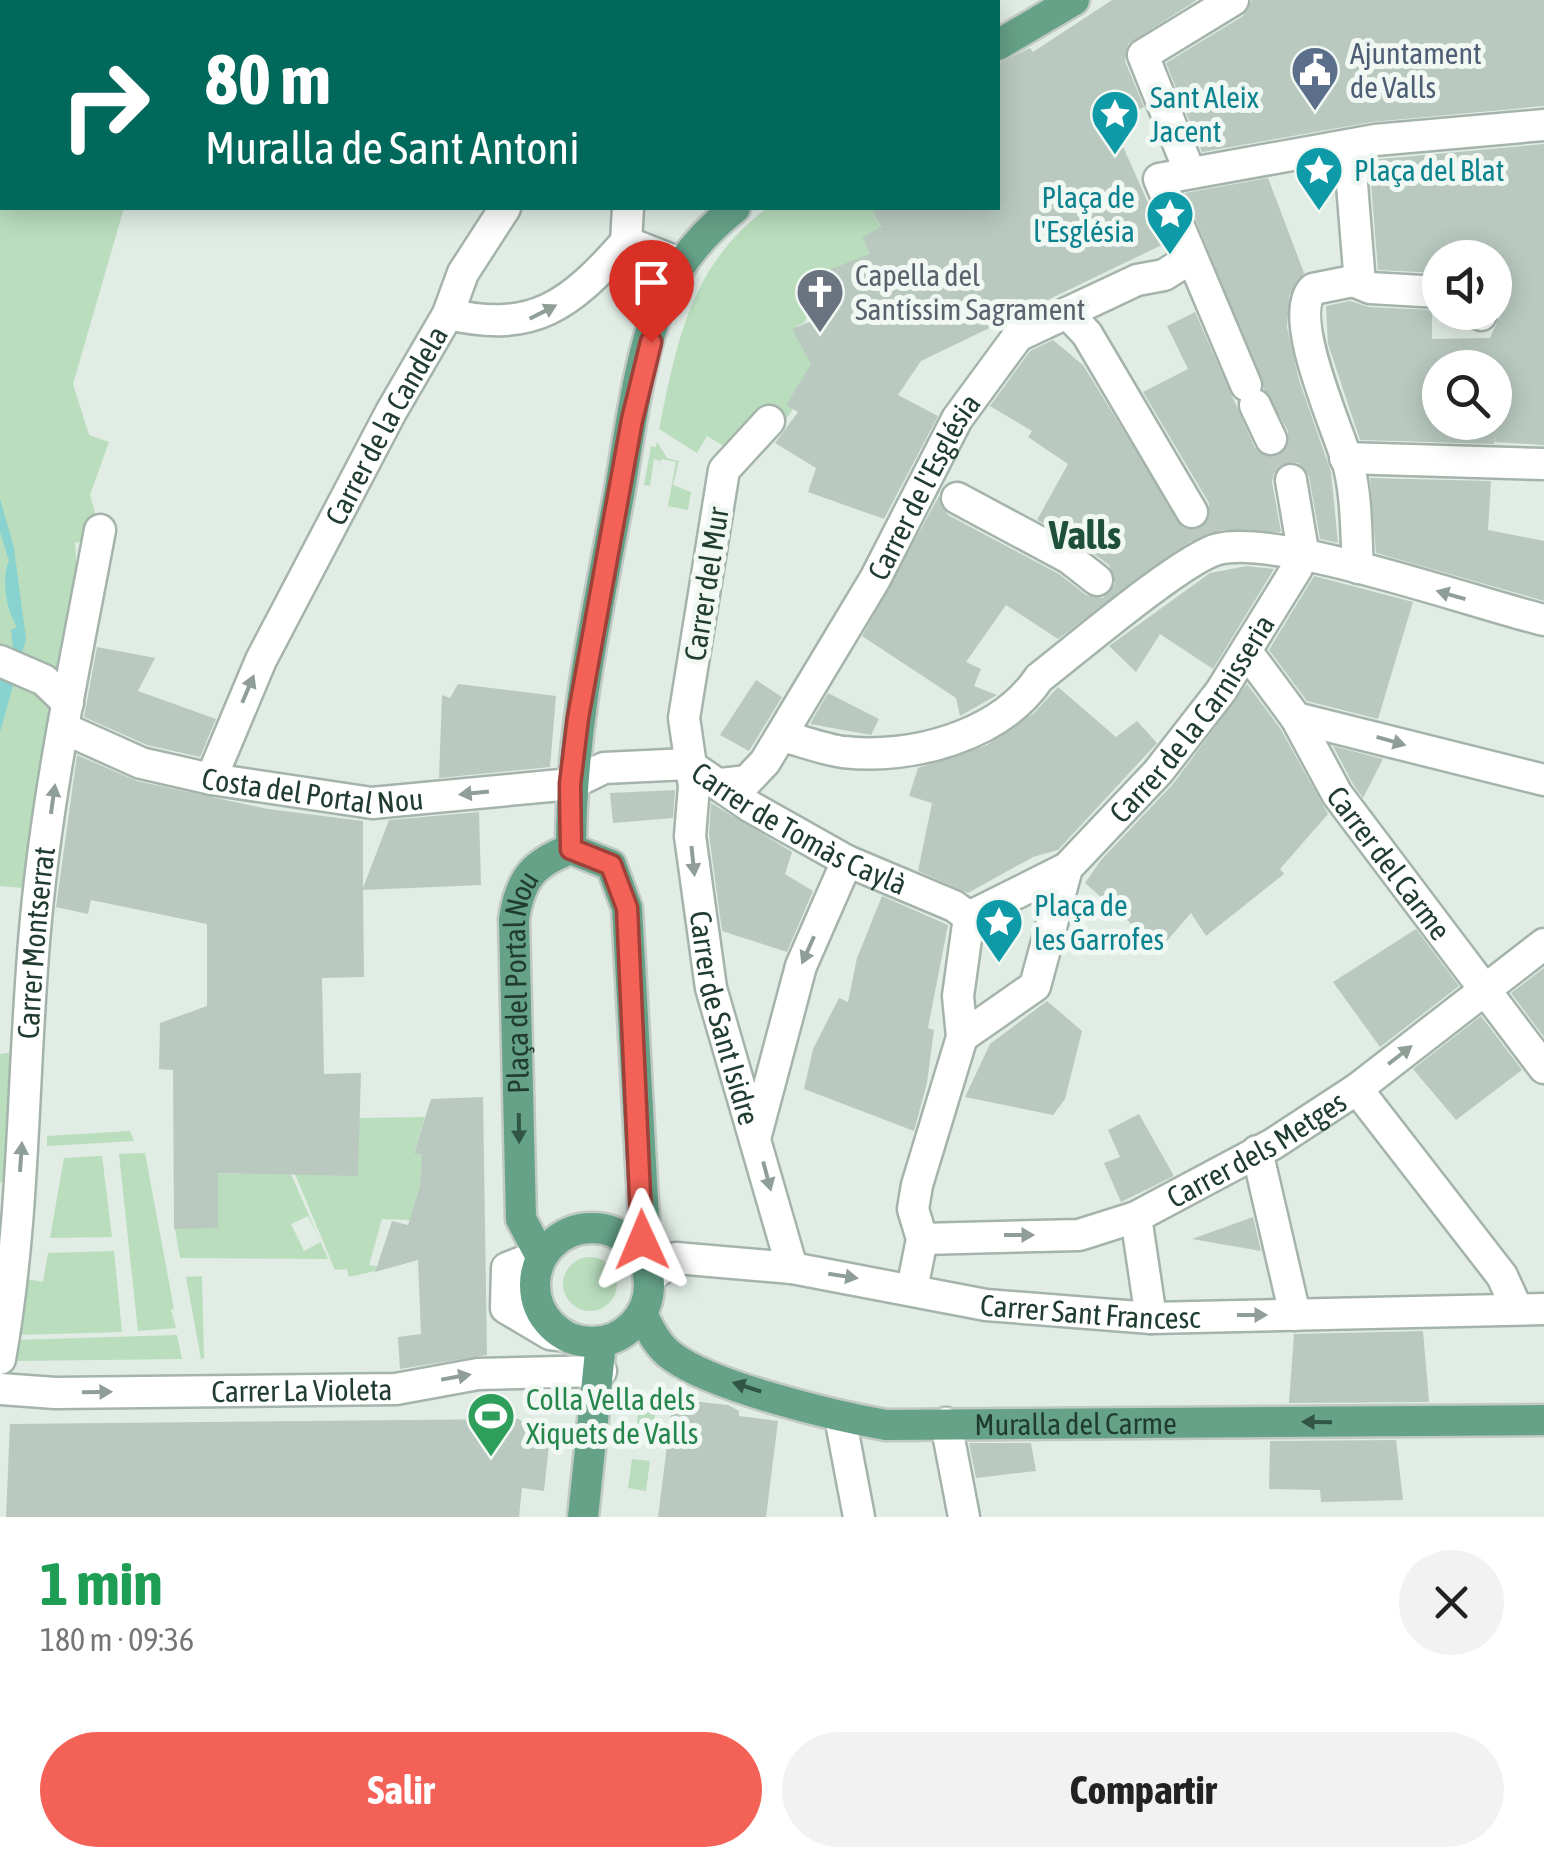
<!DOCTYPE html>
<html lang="es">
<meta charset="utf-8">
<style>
:root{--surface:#fff;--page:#f2f2f2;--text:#222;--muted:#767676;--accent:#f46257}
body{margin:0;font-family:"Asap Condensed",sans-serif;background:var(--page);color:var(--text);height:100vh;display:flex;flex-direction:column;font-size:38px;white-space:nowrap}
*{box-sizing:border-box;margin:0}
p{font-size:32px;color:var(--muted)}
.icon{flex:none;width:55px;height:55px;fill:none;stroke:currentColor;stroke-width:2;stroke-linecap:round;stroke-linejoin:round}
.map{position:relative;height:1517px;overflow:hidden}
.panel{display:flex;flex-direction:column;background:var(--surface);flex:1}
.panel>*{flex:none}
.guide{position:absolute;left:0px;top:0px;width:1000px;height:210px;box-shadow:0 5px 25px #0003;background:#00695c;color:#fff;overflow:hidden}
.tools{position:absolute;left:1422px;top:240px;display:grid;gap:20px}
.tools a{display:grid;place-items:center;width:90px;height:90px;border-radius:50%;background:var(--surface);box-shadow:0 5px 25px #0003;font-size:50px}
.pin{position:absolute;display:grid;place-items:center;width:85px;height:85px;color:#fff;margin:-102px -42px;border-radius:50% 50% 50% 0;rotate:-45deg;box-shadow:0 0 10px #0007}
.pin .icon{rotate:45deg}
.me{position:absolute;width:110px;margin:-55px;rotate:359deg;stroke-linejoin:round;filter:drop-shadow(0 0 8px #0008)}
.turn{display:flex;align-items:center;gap:35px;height:210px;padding:0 40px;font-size:45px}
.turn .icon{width:130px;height:130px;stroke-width:2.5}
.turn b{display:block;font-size:70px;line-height:85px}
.round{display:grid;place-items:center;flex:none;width:105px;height:105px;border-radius:52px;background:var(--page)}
.headline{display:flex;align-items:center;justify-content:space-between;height:170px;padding:0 40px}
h1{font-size:60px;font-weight:700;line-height:75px;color:#1e9e55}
.primary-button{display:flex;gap:20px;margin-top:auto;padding:20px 40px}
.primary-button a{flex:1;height:115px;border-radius:60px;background:var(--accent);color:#fff;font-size:40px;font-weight:700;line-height:115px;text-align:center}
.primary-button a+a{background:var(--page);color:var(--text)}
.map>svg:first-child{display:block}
.green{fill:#b9ddbd;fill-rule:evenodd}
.water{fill:#88d2d0}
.building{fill:#b9c9c0;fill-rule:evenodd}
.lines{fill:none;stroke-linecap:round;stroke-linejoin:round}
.minor-tunnel{stroke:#bbc9c1;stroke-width:30;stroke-dasharray:30 15;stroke-linecap:butt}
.minor-casing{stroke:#a4b4ab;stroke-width:35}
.major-casing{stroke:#c1c9c5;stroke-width:35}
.minor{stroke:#fff;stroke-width:30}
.major{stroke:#65a288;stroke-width:30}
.oneway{fill:#909e98}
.oneway2{fill:#325646}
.route-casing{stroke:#9f4039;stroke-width:25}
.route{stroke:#f46257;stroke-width:18}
.labels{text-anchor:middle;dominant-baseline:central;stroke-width:10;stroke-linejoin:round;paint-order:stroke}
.service-label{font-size:30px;fill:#4e5e75;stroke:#f1f8f4;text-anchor:start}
.culture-label{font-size:30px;fill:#0d838f;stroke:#f1f8f4;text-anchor:start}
.worship-label{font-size:30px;fill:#5b616d;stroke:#f1f8f4;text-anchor:start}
.street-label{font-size:30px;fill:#213d30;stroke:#f1f8f4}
.leisure-label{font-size:30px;fill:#27864d;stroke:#f1f8f4;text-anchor:start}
.district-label{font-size:40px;font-weight:bold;fill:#1d4f3a;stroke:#f1f8f4}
</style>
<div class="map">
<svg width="1544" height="1517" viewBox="0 0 1544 1517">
<rect width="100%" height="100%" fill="#e1ece5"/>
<g class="green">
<path d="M0,0H353L2,2V208H124L73,384L89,435L109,442L90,495L97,520L84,541L75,543L77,570L24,888L0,886Z"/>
<path d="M767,208H871L881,228L862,237L870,254L819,281L805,322L793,329L812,365C781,447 787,412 722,445L707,436L697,453L659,429C678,338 690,267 767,208Z"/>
<path d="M657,442L667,458L679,461L673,485L691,492L688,510L668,506L676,462L661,459L658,471L660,461L654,459L650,486L644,485L651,446L656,447Z"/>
<path d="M16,1052L9,1183L0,1182V1054Z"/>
<path d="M425,1117L414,1152L428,1158L410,1220L382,1219L369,1265L388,1268L349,1277L347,1269L335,1270L295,1174L359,1118Z"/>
<path d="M130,1131L134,1141L47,1146V1136Z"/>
<path d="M239,1135L291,1174L328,1259L180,1258L175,1229L218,1227V1173L238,1174ZM308,1216L321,1242L304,1251L291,1224Z"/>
<path d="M145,1153L174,1309L171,1310L176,1328L138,1331L119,1154Z"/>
<path d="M102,1156L112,1237L50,1238L64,1158Z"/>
<path d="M114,1251L122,1332L16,1335L21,1278L43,1282L48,1253Z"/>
<circle cx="590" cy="1284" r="27"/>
<path d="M202,1276L204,1358L201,1359L186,1277Z"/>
<path d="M177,1335L182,1359L14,1361L15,1340Z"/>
<path d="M641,1395L658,1397L652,1437L635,1435Z"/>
<path d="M632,1459L650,1461L646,1491L628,1488Z"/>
</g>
<path class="water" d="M0,499L14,548L26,639L0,732V664L13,648L11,630L17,627C6,609 1,579 9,561L0,532Z"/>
<g class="building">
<path d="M1112,0H1197L1128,44L1125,61L1144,107L1112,122L1166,243L921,361L898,395L938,416L884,519L808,492L816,468L775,443L798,412L786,405L811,364L792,329L817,319L813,301L826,271L870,254L862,237L881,227L871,208H998V64L1030,48L1033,52Z"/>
<path d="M1252,0H1544V106L1372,122L1202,152L1166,63L1243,16Z"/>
<path d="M1544,144V445L1495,442V434L1494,444L1360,440L1328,344L1326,306L1350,301L1369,307L1432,310V339L1490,338L1500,316L1495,303V258H1440V273L1378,270L1369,160ZM1440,368H1495V422H1440Z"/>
<path d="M1268,178L1304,273L1289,296L1287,327L1299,380L1331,472L1338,543L1320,539L1309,476L1298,463L1287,462L1274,473L1272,482L1281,532L1217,530L1194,539L1058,639L1006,605L966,662L981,669L974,686L997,695L960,716L956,698L862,636L939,496L948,515L1059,574L1086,595L1103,598L1115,584L1109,565L1078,542L1037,520L1068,464L1028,437L1032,431L990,406L1030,351L1053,340L1083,365L1184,529L1202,528L1209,520V503L1143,392L1188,369L1167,326L1195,312L1255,448L1270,458L1287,449L1288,431L1264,389L1185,193Z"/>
<path d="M1370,478L1491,481L1488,530L1544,541V601L1376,553Z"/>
<path d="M1247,566L1274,569L1213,669L1160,634L1136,672L1109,646L1210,573Z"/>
<path d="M1314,576L1413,602L1378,719L1307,701L1269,650Z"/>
<path d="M97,647L155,658L138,691L216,719L200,757L147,745L84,717Z"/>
<path d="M756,680L782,697L749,751L720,735Z"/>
<path d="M458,684L556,696L550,767L439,778L442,695L450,698Z"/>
<path d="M1247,684L1280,728L1328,814L1280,869L1284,874L1206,936L1191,913L1160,949L1085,883L1101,860L1173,784Z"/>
<path d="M1058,687L1116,737L1137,721L1157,743L1058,850L1033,857L968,893L918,871L932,803L909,796L918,768L987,745L1034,713Z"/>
<path d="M828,693L879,719L871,735L810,724Z"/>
<path d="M1333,746L1383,759L1363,798L1353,784Z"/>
<path d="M77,755L137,781L268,809L363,821V888L389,820L479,812L481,885L363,890L364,977L322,978L324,1074L361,1073L358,1176L218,1173V1228L174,1229L173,1070L159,1069L160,1023L207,1006V924L91,900L88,914L56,907Z"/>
<path d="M675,790L673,818L613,823L610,793Z"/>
<path d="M711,803L792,852L785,874L813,891L787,952L722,931L709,835Z"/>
<path d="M882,896L948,925L928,1028L934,1030L927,1083L914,1131L804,1089L813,1049L839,998L848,1002L857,958Z"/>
<path d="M1416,929L1459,986L1380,1047L1333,982Z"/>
<path d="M1544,968V1037L1511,993Z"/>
<path d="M1047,1001L1082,1031L1065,1099L1053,1115L965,1097L990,1044Z"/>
<path d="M1481,1016L1522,1070L1456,1120L1413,1069Z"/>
<path d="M483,1097L487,1355L400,1369L398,1337L421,1334L418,1260L375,1272L392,1221L408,1225L420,1186L422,1155L414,1153L431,1099Z"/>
<path d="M1139,1114L1174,1176L1121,1202L1104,1163L1120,1157L1108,1130Z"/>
<path d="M1253,1217L1261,1251L1192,1239Z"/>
<path d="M1423,1331L1429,1402L1289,1403L1294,1334Z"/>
<path d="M673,1399L728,1405L739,1411V1416L778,1421L766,1517H658Z"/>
<path d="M519,1419L549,1445L544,1491L522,1488L519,1517H6L10,1424Z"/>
<path d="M1396,1440L1403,1500L1321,1502L1320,1490L1269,1489L1270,1441Z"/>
<path d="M969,1443H1031L1036,1471L976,1478Z"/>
</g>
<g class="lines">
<g class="minor-tunnel">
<path d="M1271,439L1291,480"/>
<path d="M1192,512L1210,543"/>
</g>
<g class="minor-casing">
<g id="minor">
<path d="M820,0L821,2"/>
<path d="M460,1L462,2"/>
<path d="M512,2V0"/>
<path d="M1349,147L1359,271L1353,281"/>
<path d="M1190,173L1143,55L1233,0"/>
<path d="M626,242L682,264"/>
<path d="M626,242L628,208"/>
<path d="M1353,281L1313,289C1285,317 1340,432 1349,467C1357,499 1356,536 1358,568"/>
<path d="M1353,281L1370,288L1440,292"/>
<path d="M1477,312L1481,315"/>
<path d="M1067,313L1087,334L1192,512"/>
<path d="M448,314C534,334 570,305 626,242"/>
<path d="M1246,385L1159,179L1375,140L1544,125"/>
<path d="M1255,405L1271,439"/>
<path id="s1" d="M769,421L724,470L684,718L694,786L690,836L711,988L792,1268"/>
<path d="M1345,458L1544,464"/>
<path d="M957,498L1069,558L1097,580"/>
<path id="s2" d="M1247,652L1296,718L1337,794L1544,1068"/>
<path d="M0,661L44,680L68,703"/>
<path d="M1296,718L1544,780"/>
<path id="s3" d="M63,728L141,763L211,779L372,803L571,784L604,768L688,764L751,807L847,861L954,906L969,917"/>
<path d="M782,736C802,741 823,749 843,752C911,760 1000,736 1039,678C1074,651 1183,558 1218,549C1280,534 1474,603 1544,620"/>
<path id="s4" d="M211,779L261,660L391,412L448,314L463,273L505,208"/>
<path id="s5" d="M721,784L747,781L765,762L875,579L957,419L1018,336L1137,280L1164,275L1191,258"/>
<path id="s6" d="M969,917L1067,868L1158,772L1221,691L1297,568L1302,545L1291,480"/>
<path d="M962,1037L1035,986L1067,868"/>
<path d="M1357,1089L1502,1276L1517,1309"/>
<path d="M756,1135L801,966L847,861"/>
<path d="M1257,1151L1295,1315"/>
<path d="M1136,1217L1151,1318"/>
<path id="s7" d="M922,1239L1079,1235L1136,1217L1273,1144L1357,1089L1544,944"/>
<path d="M540,1255L507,1268L506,1308L550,1334L567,1336"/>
<path id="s8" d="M649,1278L676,1258L792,1268L986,1305L1151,1318L1544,1309"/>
<path d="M912,1289L922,1239L913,1209L917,1185L962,1037L958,996L969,917"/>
<path id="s9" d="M0,1359C26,1214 22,1066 36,919C48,789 76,659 100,530"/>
<path id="s10" d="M0,1389L55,1393L396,1389L478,1374L601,1371"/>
<path d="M840,1417L859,1517"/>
<path d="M946,1423L964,1517"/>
</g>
</g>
<g class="major-casing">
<g id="major">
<path d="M998,45L1074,0"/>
<path d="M571,849C571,729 597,613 619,495C629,437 639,355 661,302C677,264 703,233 735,208"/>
<circle cx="592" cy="1285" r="57"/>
<path id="s11" d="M540,1255L521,1219L514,919C520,879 533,863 571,849L611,865L627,908L644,1219L639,1252"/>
<path id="s12" d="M642,1314C650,1330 658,1347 673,1357C714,1387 834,1416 886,1425L1544,1420"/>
<path d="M583,1517L601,1342"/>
</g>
</g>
<use href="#minor" class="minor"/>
<use href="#major" class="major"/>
</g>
<defs><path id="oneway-solid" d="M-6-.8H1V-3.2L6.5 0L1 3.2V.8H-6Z" transform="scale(2.5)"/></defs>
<g class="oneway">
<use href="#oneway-solid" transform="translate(543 312) rotate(-27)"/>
<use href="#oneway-solid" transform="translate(1451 595) rotate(-164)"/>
<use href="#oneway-solid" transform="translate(248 689) rotate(-67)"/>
<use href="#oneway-solid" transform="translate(1391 741) rotate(16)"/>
<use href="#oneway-solid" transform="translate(474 793) rotate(174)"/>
<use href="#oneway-solid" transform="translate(53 799) rotate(-82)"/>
<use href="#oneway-solid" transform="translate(693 861) rotate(84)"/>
<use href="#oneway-solid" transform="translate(808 950) rotate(114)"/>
<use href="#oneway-solid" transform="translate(1400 1055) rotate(-38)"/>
<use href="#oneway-solid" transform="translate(21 1157) rotate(-86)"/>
<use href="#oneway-solid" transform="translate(767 1176) rotate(75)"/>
<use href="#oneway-solid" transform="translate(1019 1235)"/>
<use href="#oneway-solid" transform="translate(843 1276) rotate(9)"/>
<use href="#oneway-solid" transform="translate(1252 1315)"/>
<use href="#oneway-solid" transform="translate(456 1377) rotate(-10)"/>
<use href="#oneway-solid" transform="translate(97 1392) rotate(-1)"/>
</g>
<g class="oneway2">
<use href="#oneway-solid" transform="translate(519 1128) rotate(89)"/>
<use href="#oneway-solid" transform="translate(747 1387) rotate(-162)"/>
<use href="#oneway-solid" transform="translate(1317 1422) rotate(-179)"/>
</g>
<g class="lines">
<g class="route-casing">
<path id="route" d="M642,1240L627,908L611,865L571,849L570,784L578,718L632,420L651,342"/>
</g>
<use href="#route" class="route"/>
</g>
<defs>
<g id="civic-pin" transform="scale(2.5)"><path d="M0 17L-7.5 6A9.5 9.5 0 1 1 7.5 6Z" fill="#5c6f8a" stroke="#f1f8f4"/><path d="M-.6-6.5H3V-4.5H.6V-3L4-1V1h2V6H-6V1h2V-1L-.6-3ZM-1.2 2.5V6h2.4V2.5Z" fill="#fff"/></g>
<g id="sight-pin" transform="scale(2.5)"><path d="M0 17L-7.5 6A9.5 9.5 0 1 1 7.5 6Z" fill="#0f9aa8" stroke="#f1f8f4"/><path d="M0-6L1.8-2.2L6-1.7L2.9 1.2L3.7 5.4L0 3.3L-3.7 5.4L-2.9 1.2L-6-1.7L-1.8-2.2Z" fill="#fff"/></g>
<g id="church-pin" transform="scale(2.5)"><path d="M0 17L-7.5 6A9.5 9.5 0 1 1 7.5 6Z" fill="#6b7280" stroke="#f1f8f4"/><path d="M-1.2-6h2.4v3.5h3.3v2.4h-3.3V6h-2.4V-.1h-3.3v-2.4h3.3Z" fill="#fff"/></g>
<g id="stadium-pin" transform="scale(2.5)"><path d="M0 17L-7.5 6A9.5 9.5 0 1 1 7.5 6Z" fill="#2e9e5b" stroke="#f1f8f4"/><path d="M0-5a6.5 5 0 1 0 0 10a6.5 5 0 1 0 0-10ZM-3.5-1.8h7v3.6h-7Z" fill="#fff"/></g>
</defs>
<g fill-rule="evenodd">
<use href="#civic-pin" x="1315" y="70"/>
<use href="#sight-pin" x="1115" y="114"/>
<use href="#sight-pin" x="1319" y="170"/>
<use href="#sight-pin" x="1170" y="214"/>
<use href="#church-pin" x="820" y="292"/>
<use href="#sight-pin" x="999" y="922"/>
<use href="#stadium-pin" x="491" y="1416"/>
</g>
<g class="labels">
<g class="service-label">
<text x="1350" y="53">Ajuntament<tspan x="1350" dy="34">de Valls</tspan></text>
</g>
<g class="culture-label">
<text x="1150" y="97">Sant Aleix<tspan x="1150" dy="34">Jacent</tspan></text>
<text x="1354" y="170">Plaça del Blat</text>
<text x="1135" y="197" text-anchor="end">Plaça de<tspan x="1135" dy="34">l'Església</tspan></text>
<text x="1034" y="905">Plaça de<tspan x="1034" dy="34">les Garrofes</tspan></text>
</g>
<g class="worship-label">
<text x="855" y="275">Capella del<tspan x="855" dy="34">Santíssim Sagrament</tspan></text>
</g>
<g class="street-label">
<text stroke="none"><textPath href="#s4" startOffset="395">Carrer de la Candela</textPath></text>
<text stroke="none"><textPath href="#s5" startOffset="370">Carrer de l'Església</textPath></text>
<text transform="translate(706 584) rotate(-81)">Carrer del Mur</text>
<text stroke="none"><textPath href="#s6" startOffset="305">Carrer de la Carnisseria</textPath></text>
<text stroke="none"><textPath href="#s3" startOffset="260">Costa del Portal Nou</textPath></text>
<text stroke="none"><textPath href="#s3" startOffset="770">Carrer de Tomàs Caylà</textPath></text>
<text stroke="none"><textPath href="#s2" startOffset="255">Carrer del Carme</textPath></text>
<text stroke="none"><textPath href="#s9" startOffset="418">Carrer Montserrat</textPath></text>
<text stroke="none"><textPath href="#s11" startOffset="278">Plaça del Portal Nou</textPath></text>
<text stroke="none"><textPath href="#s1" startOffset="622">Carrer de Sant Isidre</textPath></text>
<text stroke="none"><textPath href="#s7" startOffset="355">Carrer dels Metges</textPath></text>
<text stroke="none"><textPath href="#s8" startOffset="452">Carrer Sant Francesc</textPath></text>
<text stroke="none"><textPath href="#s10" startOffset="302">Carrer La Violeta</textPath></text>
<text stroke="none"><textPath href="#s12" startOffset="468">Muralla del Carme</textPath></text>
</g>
<g class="leisure-label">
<text x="526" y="1399">Colla Vella dels<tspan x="526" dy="34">Xiquets de Valls</tspan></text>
</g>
<g class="district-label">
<text x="1085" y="534">Valls</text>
</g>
</g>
</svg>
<div class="tools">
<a><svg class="icon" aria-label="sound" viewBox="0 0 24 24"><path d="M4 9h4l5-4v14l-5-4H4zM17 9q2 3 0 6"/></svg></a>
<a><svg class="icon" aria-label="search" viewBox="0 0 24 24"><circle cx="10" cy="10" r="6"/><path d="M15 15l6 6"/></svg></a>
</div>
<div class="pin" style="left:651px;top:342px;background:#d93025"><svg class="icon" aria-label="arrive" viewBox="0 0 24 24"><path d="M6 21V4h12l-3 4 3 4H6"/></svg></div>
<svg class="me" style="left:642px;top:1240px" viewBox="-20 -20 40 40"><path d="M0-17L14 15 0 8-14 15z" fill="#f46257" stroke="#fff" stroke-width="4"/></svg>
<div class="guide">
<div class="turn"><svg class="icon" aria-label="right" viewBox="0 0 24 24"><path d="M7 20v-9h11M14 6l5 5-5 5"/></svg><div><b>80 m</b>Muralla de Sant Antoni</div></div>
</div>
</div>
<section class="panel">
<div class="headline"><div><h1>1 min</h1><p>180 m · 09:36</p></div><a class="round"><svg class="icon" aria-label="close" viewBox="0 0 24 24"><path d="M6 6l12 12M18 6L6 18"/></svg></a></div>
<div class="primary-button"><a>Salir</a><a>Compartir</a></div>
</section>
